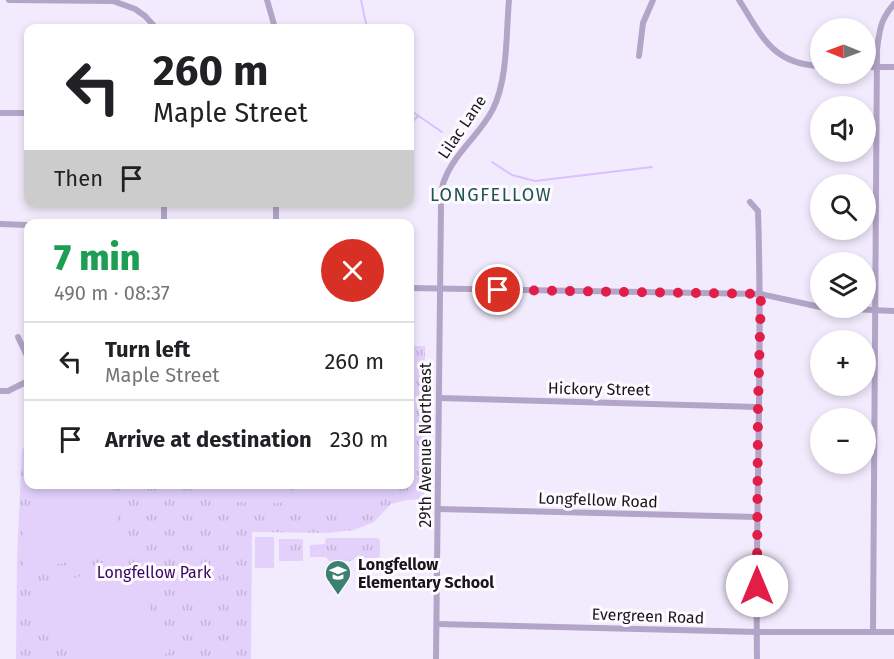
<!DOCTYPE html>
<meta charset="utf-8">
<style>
:root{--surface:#fff;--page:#f2f2f2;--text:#202124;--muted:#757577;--line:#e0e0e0}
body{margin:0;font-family:"Fira Sans",sans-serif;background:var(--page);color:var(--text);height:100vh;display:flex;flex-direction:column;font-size:22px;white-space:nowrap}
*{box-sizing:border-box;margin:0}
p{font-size:20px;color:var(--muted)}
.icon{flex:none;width:33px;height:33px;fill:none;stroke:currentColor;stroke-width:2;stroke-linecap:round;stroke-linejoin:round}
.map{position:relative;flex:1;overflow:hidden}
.panel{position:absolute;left:24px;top:219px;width:390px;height:270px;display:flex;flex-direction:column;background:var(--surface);border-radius:12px;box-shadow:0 3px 9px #0003}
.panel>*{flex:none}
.guide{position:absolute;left:24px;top:24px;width:390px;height:183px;border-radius:12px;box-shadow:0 3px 9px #0003;background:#fff;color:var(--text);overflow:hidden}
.needle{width:39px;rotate:271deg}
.fabs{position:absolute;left:810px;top:18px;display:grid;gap:12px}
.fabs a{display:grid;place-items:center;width:66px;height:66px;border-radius:50%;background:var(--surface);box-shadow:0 3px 9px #0003;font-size:30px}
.pin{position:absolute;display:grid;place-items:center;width:51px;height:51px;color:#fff;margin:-26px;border:3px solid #fff;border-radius:50%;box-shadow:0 2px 6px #0007}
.me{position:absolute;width:66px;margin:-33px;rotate:0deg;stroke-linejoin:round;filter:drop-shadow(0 0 4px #0008)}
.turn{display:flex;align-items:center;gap:21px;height:126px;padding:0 30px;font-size:27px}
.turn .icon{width:78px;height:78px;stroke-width:2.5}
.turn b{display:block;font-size:42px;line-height:51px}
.then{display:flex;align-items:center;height:57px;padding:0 30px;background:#0003;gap:12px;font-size:22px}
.round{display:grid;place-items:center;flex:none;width:63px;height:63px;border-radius:32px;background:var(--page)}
.overview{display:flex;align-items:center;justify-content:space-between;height:102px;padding:0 30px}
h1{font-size:36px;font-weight:800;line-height:45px;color:#1e9e55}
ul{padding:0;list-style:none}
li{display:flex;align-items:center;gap:18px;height:78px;padding:0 30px;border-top:2px solid var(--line)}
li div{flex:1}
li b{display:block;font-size:22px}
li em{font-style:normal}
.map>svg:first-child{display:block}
.grass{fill:url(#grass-tufts)}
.pitch{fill:#e3d1fc}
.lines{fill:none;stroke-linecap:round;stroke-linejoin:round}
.stream{stroke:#dac0ff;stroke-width:2}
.minor{stroke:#b3a5c7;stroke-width:6}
.route{stroke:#e11d48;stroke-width:10;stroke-dasharray:0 18}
.labels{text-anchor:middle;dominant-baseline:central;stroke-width:6;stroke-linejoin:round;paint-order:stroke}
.street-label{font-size:16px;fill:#18151b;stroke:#fdfbff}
.poi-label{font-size:16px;font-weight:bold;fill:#18151b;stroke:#fdfbff;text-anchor:start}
.park-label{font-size:16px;fill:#3a0461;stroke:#fdfbff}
.neighbourhood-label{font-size:18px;letter-spacing:1.5px;fill:#20554a;stroke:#fdfbff}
</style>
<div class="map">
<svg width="894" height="659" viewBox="0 0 894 659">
<defs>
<pattern id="grass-tufts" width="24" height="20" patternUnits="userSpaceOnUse" patternTransform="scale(1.5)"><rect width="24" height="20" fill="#e3d1fc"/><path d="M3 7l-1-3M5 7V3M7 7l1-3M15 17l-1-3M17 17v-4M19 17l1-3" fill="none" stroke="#c2b3d7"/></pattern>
</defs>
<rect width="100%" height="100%" fill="#f2ebfd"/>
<g class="grass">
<path d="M410,346H425L424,499L406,500L391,504L374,522L354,530L328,533L252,532L251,659H16L17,557L22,449L28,446V484H410Z"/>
<path d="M326,538H378L380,540V556L378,558H355L352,561H329L326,557H310V545L325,544Z"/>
<rect x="279" y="539" width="24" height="22"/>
</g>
<g class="pitch">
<path d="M42,484L112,485L121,548L118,552L24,571C20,541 21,509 42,484Z"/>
<path d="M212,485H282V503L215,502L212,499Z"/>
<path d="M292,485H378V500L375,505L300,516Z"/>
<rect x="255" y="537" width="19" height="31"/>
<path d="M122,562L127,564L170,652L155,659H86L58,641L47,629L36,612L30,589L99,572Z"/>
<path d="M214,569L228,597L196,613L182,586Z"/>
</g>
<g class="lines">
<g class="stream">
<path d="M361,0L367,28"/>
<path d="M410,110L442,132"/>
<path d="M410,124L418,116"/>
<path d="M492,162L512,175L535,181L652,167"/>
</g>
<g class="minor">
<path d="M9,0L113,1L135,9L145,16L156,28"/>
<path d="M267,0L275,28"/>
<path d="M739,0C762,36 772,64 820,66"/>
<path d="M639,56L643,23L653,0"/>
<path d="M866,67H894"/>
<path d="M0,113H28"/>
<path d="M750,202L758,211C763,360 755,510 757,659"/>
<path d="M0,224L28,225"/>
<path d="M164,224V202"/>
<path d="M276,224V202"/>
<path d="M410,288L761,294L820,307"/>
<path d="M831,308L894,311"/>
<path d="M18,337L28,358"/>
<path d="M0,391H8L28,381"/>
<path d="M439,398L758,407"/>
<path d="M438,509L757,517"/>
<path d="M437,624L757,632H894"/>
<path d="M873,632L877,49C880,29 880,20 894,4"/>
<path d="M436,659L441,204C442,196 441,188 444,181C454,153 480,135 493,109C508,79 506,33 509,0"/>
</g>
</g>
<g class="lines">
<path class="route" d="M498,290L761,294L758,406L757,586"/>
</g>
<defs>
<g id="school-pin" transform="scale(1.35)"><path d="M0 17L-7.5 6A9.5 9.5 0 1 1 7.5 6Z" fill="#3d7f70" stroke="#fdfbff"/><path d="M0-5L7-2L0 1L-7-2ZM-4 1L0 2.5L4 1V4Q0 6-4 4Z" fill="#fff"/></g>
</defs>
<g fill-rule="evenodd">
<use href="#school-pin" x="338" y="573"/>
</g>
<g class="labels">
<g class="street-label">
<text transform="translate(462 127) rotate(-56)">Lilac Lane</text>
<text transform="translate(599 389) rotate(1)">Hickory Street</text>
<text transform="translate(425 445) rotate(-90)">29th Avenue Northeast</text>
<text transform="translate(598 500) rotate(2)">Longfellow Road</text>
<text transform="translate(648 616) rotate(2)">Evergreen Road</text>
</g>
<g class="poi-label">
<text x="358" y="564">Longfellow<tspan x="358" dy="18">Elementary School</tspan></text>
</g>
<g class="park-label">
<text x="154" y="572">Longfellow Park</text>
</g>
<g class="neighbourhood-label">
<text x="491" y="195">LONGFELLOW</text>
</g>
</g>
</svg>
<div class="fabs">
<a><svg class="needle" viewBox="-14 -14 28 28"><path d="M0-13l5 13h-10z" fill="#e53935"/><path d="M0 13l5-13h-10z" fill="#757577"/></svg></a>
<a><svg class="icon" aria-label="sound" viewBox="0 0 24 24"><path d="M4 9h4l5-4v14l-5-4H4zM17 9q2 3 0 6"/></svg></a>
<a><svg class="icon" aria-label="search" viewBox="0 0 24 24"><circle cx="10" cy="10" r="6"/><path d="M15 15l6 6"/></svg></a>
<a><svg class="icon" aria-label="layers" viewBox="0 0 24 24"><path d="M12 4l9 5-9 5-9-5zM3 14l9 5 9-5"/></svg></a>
<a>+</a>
<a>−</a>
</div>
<div class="pin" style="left:498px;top:290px;background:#d93025"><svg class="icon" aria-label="arrive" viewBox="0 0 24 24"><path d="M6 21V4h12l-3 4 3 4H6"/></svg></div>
<svg class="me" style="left:757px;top:586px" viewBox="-20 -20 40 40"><circle r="19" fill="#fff"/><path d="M0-13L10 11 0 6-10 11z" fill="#e11d48"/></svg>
<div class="guide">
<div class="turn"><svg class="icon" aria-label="left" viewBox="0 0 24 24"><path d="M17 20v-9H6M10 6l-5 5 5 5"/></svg><div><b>260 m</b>Maple Street</div></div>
<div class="then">Then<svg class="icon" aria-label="arrive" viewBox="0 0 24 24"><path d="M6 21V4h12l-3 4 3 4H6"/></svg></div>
</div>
<section class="panel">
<div class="overview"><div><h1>7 min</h1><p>490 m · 08:37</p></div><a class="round" style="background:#d93025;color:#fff"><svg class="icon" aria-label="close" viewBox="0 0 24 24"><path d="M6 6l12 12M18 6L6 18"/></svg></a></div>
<ul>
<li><svg class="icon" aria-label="left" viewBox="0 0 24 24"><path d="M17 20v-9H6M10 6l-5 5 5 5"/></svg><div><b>Turn left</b><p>Maple Street</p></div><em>260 m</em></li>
<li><svg class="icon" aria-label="arrive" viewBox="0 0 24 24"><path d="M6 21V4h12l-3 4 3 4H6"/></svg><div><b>Arrive at destination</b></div><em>230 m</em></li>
</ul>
</section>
</div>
